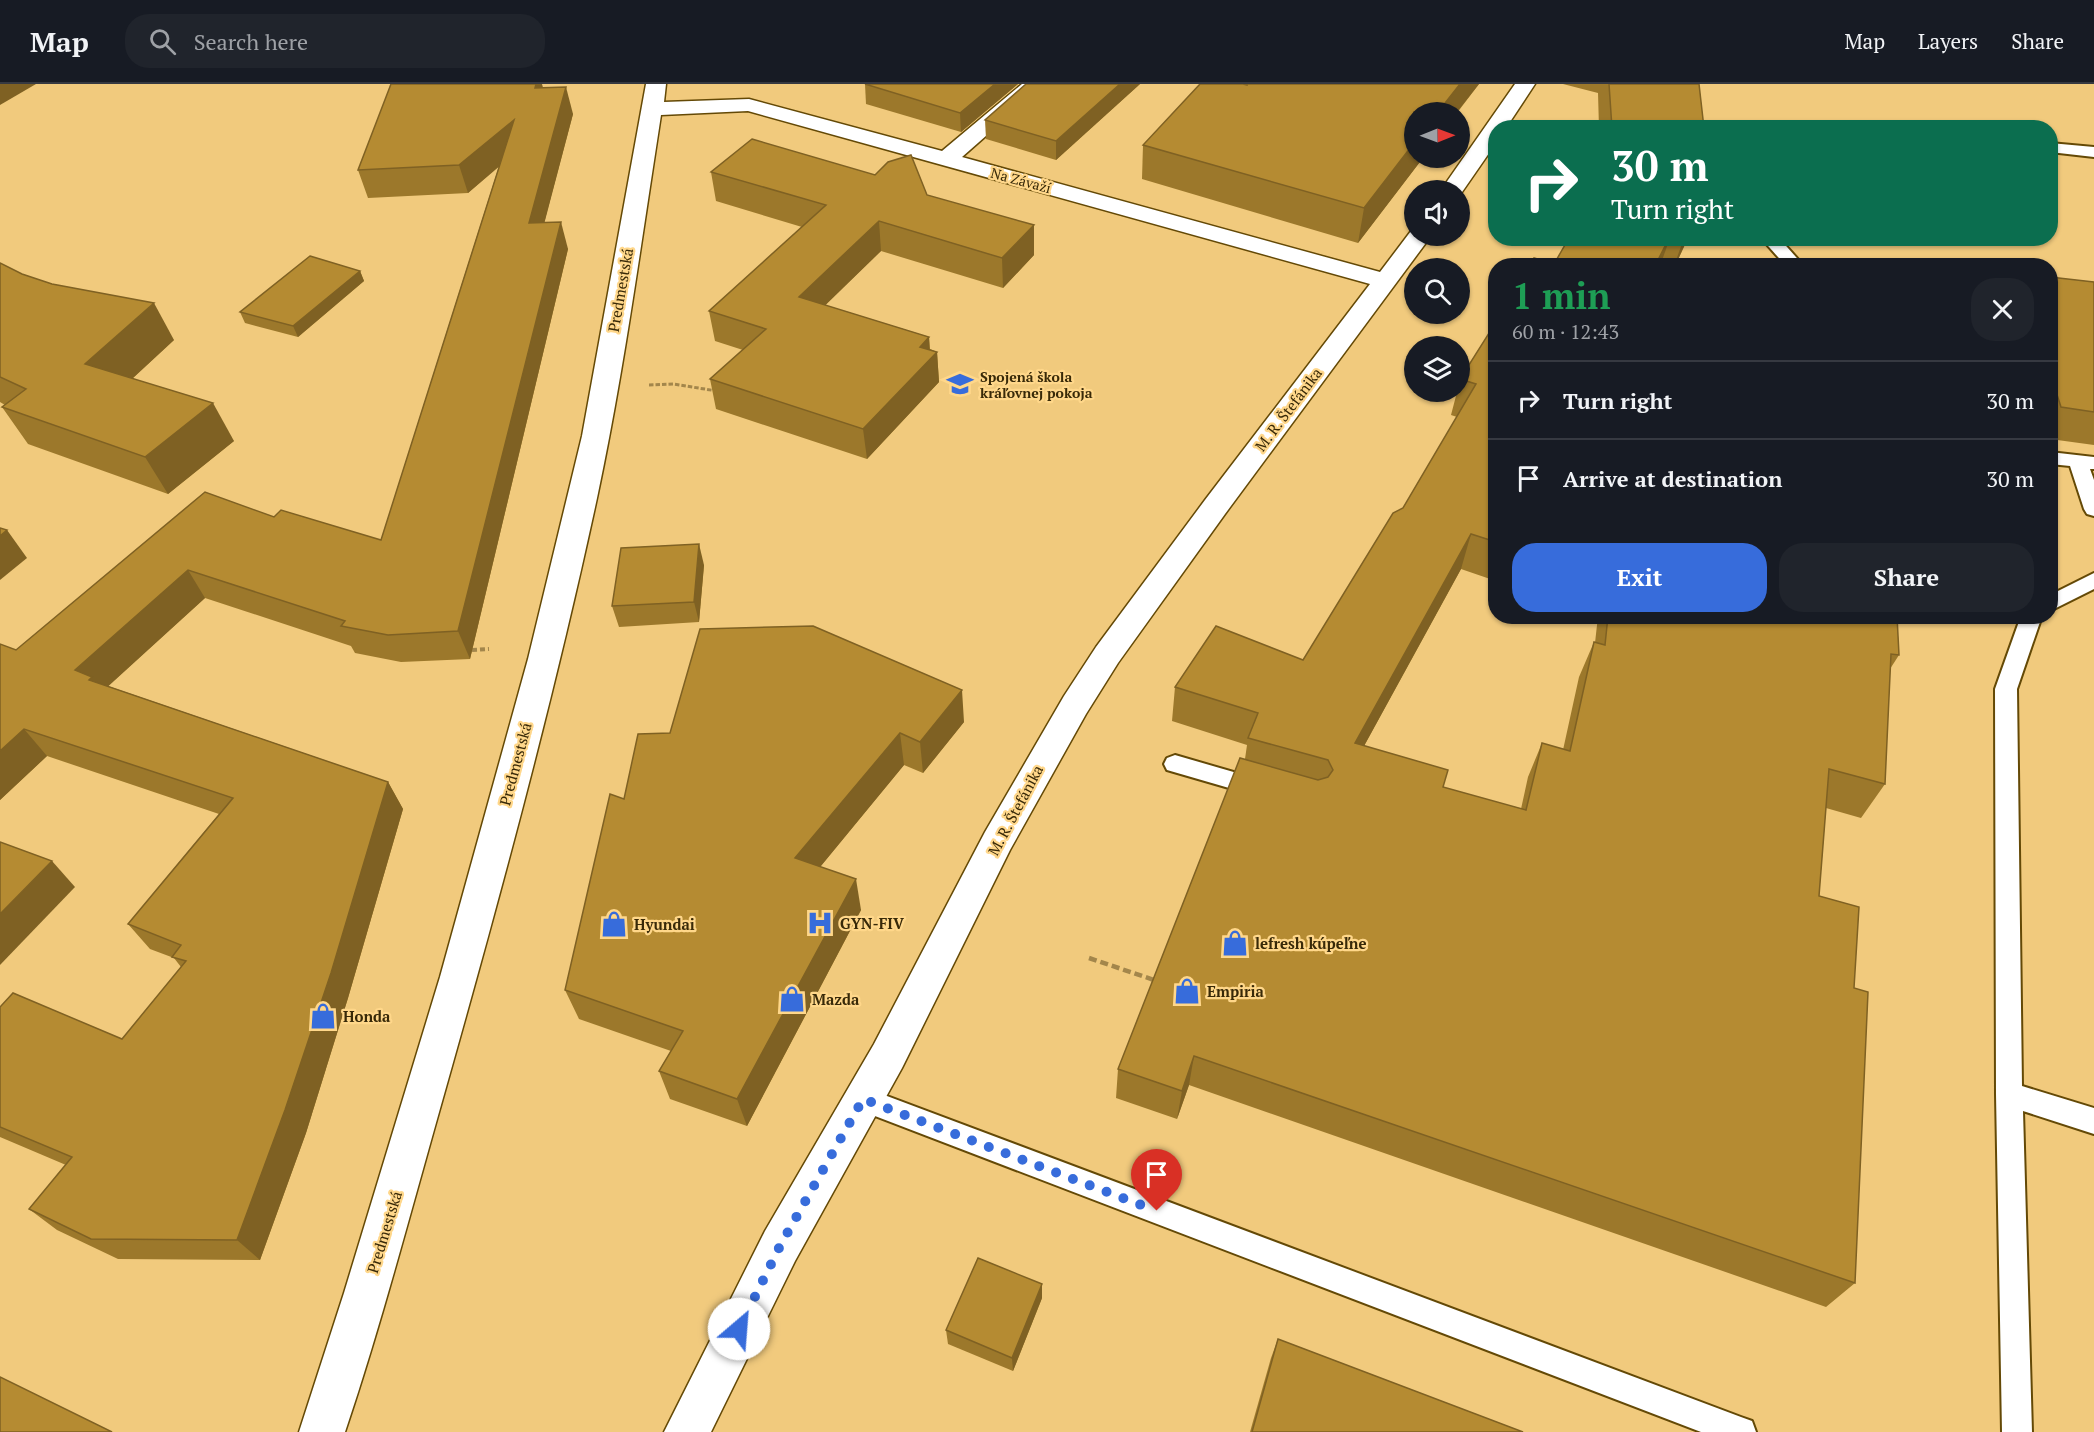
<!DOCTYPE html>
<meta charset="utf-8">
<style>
:root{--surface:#171b24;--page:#20242c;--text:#f1f3f6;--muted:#9ea1a6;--line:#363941;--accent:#376cdb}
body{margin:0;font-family:"PT Serif",serif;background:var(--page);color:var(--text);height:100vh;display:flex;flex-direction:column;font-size:22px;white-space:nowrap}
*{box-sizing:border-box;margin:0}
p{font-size:20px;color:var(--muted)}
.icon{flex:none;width:33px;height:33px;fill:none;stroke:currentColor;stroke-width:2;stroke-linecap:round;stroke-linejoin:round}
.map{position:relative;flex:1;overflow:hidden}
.sheet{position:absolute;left:1488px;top:174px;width:570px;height:366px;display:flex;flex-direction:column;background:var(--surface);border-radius:24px;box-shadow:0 2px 4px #0004}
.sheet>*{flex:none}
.guide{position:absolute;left:1488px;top:36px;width:570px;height:126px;border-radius:24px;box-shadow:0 2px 4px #0004;background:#0b6e4f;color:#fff;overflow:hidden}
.needle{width:39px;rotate:89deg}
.buttons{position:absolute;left:1404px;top:18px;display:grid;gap:12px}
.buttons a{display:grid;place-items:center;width:66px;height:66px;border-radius:50%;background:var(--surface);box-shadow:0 2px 4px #0004;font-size:30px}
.pin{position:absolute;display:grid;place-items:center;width:51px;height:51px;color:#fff;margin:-62px -26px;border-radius:50% 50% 50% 0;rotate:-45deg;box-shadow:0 0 6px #0007}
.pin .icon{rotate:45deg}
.me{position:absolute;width:66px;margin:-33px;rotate:27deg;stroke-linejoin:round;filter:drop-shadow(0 0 4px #0008)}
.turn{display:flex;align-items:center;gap:21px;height:126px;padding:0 24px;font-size:27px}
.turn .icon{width:78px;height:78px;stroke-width:2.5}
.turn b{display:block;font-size:42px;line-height:51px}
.round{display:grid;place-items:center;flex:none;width:63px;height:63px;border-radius:24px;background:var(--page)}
.overview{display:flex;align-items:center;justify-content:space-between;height:102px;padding:0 24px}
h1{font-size:36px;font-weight:600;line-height:45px;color:#1e9e55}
.primary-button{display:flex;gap:12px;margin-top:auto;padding:12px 24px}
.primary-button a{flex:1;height:69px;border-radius:24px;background:var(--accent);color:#fff;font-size:24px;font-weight:600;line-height:69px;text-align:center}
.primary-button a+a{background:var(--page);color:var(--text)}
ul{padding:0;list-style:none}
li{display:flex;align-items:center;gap:18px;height:78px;padding:0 24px;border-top:2px solid var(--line)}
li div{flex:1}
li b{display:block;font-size:22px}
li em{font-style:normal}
header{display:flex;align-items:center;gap:36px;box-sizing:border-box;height:84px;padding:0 30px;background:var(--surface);border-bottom:2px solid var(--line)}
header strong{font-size:28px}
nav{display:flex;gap:33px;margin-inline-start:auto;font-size:21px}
.search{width:420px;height:54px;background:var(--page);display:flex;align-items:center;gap:15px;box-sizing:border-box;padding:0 21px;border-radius:24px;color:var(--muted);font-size:22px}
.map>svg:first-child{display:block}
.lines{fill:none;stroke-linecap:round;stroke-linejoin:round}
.service-casing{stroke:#644906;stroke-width:4}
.minor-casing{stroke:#644906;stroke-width:3}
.path-far2{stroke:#a3864b;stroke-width:3;stroke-dasharray:4.5 2;stroke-linecap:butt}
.path-far1{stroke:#a3864b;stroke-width:4;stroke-dasharray:5 3;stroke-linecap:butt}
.path{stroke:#a3864b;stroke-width:4.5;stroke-dasharray:8 4;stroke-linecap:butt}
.service{fill:#fff;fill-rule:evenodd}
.minor{fill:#fff;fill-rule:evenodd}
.wall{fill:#9c782b}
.shaded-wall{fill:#7f6123}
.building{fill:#b58b32;stroke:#7f6123;stroke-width:1.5}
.route{stroke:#376cdb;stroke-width:10;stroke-dasharray:0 18}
.labels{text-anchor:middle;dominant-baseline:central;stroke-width:4.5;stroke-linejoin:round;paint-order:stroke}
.far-street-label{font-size:14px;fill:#382908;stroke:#ffd78a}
.far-poi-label{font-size:14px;font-weight:bold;fill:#382908;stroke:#ffd78a;text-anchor:start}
.street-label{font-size:15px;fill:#382908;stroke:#ffd78a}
.poi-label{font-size:15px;font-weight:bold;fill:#382908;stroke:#ffd78a;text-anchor:start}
</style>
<header>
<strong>Map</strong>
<div class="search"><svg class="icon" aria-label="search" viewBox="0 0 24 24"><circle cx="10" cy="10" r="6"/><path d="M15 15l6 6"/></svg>Search here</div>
<nav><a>Map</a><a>Layers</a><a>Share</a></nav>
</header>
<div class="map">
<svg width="2094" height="1348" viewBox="0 0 2094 1348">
<rect width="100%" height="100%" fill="#f1ca7d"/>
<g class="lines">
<g class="service-casing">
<g id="service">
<path d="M1827,40H1865L1872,44H1820Z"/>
<path d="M2050,59L2094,63V73L2050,68Z"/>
<path d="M1761,154H1779L1804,182H1786Z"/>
<path d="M2050,368L2094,373V385H2090L2094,396V432L2087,430L2084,425L2070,382L2050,380Z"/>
<path d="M2094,489V505L2050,527V511Z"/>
<path d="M2021,532H2042L2017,605L2022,1002L2094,1024V1050L2023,1027L2032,1348H2002L1996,1010L1995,605Z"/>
<path d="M1175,671L1268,698L1271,704L1268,710L1260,713L1167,686L1164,680L1167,674Z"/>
<path d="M863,1003L1741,1333L1752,1337L1756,1348H1701L854,1024L850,1015L854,1006Z"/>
</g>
</g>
<g class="minor-casing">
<g id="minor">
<path d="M646,0H666L664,18L749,15L942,67L1022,0H1045L962,73L1380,188L1411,147L1414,146V152H1431L1225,430L1118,579L1086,630L1010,766L902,984L795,1177L711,1348H664L765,1147L874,960L985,748L1064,612L1096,563L1205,416L1370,200L748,27L661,31C641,159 624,287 597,414C553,618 498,820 441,1021C410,1130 381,1241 345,1348H299L344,1209L440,893L528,575L582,352Z"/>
<path d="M1515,0H1535L1506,44H1496V59L1460,111V106H1441Z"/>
</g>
</g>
<g class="path-far2">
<path d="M1460,284L1470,287"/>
<path d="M649,301L673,300L717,307"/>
</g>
<path class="path-far1" d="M472,566L489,565"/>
<path class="path" d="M1089,874L1157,897"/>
<use href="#service" class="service"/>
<use href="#minor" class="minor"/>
</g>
<g class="wall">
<path d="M865,0H1018L961,48L866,20Z"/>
<path d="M1026,0H1140L1056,76L986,55L985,36Z"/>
<path d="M1479,0L1358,159L1142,95L1143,61L1247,1Z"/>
<path d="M1563,0H1699L1704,44H1599L1598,9Z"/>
<path d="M543,4L573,30L544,139L568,165L470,575L401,578L355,569L351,562L205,514L108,602L388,698L403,725L348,914L306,1049L260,1176L118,1175L57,1146L29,1125L66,1081L0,1053V923L122,955L181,883L174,874L150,865L128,840L219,730L47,672L0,716V560L16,566L274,433L381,456L499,82L468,109L368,114L358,86Z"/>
<path d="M711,88L927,111L1034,171L1003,204L881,167L825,221L929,253L930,265L937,268L939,298L867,375L716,325L710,295L743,266L715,257L709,227L802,143L716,117Z"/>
<path d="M1569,154H1688L1675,182H1530L1554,180Z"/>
<path d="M0,179L22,190L52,200L174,256L133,294L234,357L168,410L28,360L2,323L5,321L0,318Z"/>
<path d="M360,187L364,197L298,253L245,239L240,228Z"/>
<path d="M2050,193L2094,198V361L2050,355Z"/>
<path d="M1496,238V497L1461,485L1364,662L1443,703L1521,725L1528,693L1542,659L1563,666L1579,593L1594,558L1595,559L1598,532H1897L1899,571L1890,585L1885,700L1861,734L1826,724L1819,812L1854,904L1855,1199L1826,1223L1189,1001L1177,1035L1116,1014L1118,985L1245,675L1247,661L1172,637L1175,603L1303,576L1403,424L1457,333L1451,331L1457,308H1460V295Z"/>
<path d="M704,481L699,538L619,543L612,522Z"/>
<path d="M964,638L923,689L904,681L820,783L861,826L747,1042L670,1015L659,987L671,967L579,935L565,906L624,715L670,649Z"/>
<path d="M1042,1214L1013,1287L948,1260L946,1246Z"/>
<path d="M1278,1255L1523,1348H1250L1271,1274Z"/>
</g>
<g class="shaded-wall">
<path d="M0,0H36L0,21Z"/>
<path d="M536,0H542L546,15L535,4Z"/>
<path d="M995,0H1018L961,48L960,29Z"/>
<path d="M1120,0H1140L1056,76V57Z"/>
<path d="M1460,0H1479L1457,28H1438Z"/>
<path d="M566,3L573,30L537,167L529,139Z"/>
<path d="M514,36L522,63L468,109L459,81Z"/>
<path d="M1414,59V74H1423L1358,159L1364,124Z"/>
<path d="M879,137L881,167L803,243L799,213Z"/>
<path d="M561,138L568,165L470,575L458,547Z"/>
<path d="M1034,141V171L1003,204L1002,174Z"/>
<path d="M1669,154H1670L1660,182H1655Z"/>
<path d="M1684,154H1688L1675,182H1674Z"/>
<path d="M360,187L364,197L298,253L293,242Z"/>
<path d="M154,219L174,256L108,317L85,280Z"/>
<path d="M929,253L930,275L937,268L939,298L867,375L863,345L920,263Z"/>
<path d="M213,319L234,357L168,410L145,373Z"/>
<path d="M7,446L27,474L0,496V452Z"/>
<path d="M1471,450L1461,485L1347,693L1355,659Z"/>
<path d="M699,460L704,481L699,538L694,518Z"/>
<path d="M188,486L205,514L103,607L75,586Z"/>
<path d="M962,606L964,638L923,689L920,658Z"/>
<path d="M24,645L47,672L0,716V667Z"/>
<path d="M900,649L904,681L802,805L795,774Z"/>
<path d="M388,698L403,725L348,914L306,1049L260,1176L237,1156Z"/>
<path d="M52,777L75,803L0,881V830Z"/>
<path d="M856,795L861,826L747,1042L737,1015Z"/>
<path d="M1194,972L1189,1001L1177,1035L1182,1007Z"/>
<path d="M1042,1200V1214L1013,1287L1012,1274Z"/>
</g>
<g class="building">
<path d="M391,0H536L535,4L566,3L529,139L561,138L458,547L388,551L341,542L345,537L188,486L75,586L92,593L89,596L388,698L331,889L285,1026L237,1156L91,1155L29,1125L72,1073L0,1043V923L13,909L122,955L186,877L172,873L181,861L128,840L233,714L24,645L0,667V560L16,566L205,408L274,433L281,426L381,456L514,36L459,81L358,86Z"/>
<path d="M865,0H995L960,29Z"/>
<path d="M1026,0H1120L1056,57L985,36Z"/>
<path d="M1200,0H1243L1247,1V0H1460L1438,28H1414V59L1364,124L1143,61Z"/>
<path d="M1609,0H1699L1704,44H1612Z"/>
<path d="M752,55L875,91L888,78L911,71L927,111L1034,141L1002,174L879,137L799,213L929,253L920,263L937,268L863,345L710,295L766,245L709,227L826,121L711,88Z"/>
<path d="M1569,154H1669L1655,182H1530L1534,174L1554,180Z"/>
<path d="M310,172L360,187L293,242L240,228Z"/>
<path d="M0,179L22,190L52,200L154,219L85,280L213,319L145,373L2,323L26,305L0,293Z"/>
<path d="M2050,193L2094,198V328L2061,323L2050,289Z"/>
<path d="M1496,238V458L1471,450L1355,659L1448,686L1443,703L1526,726L1542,659L1570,667L1594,558L1605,561L1608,532H1897L1899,571L1891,570L1885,700L1829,685L1819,812L1859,823L1854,904L1868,908L1855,1199L1194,972L1182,1007L1118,985L1240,674L1318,696L1328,693L1333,686L1328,676L1248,654L1258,629L1175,603L1216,542L1303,576L1393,429L1403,424L1476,300L1460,295Z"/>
<path d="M0,444L7,446L0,452Z"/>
<path d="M699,460L694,518L612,522L621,464Z"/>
<path d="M813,542L962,606L920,658L900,649L795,774L856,795L737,1015L659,987L683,947L565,906L610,710L624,715L638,650L670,649L700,545Z"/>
<path d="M0,758L52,777L0,830Z"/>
<path d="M978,1174L1042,1200L1012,1274L946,1246Z"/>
<path d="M1278,1255L1523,1348H1252Z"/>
<path d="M0,1293L112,1348H0Z"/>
</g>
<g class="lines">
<path class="route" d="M739,1245L780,1162L863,1015L1157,1127"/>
</g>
<defs>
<g id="school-bare" transform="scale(2.07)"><path d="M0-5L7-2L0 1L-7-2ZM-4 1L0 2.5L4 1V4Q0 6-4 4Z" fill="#376cdb" stroke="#ffd78a" stroke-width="2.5" paint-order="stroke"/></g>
<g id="hospital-bare" transform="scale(2.07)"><path d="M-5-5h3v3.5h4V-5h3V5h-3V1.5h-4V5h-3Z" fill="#376cdb" stroke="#ffd78a" stroke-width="2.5" paint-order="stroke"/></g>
<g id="shop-bare" transform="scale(2.07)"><path d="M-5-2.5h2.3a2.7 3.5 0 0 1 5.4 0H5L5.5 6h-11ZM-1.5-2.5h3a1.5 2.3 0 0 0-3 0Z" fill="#376cdb" stroke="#ffd78a" stroke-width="2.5" paint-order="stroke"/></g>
</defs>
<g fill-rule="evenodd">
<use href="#school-bare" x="960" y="300"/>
<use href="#hospital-bare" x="820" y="839"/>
<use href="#shop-bare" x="614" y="840"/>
<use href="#shop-bare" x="1235" y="859"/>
<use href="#shop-bare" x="1187" y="907"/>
<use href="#shop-bare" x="792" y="915"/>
<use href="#shop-bare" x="323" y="932"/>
</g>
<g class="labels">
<g class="far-street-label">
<text transform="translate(1021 96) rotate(15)">Na Závaží</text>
</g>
<g class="far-poi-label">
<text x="980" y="292">Spojená škola<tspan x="980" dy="16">kráľovnej pokoja</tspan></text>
</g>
<g class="street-label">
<text transform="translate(620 206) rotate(-80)">Predmestská</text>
<text transform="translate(1288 325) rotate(-53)">M. R. Štefánika</text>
<text transform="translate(515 680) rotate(-75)">Predmestská</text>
<text transform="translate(1015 726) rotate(-62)">M. R. Štefánika</text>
<text transform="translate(384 1148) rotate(-73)">Predmestská</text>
</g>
<g class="poi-label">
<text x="840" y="839">GYN-FIV</text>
<text x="634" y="840">Hyundai</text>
<text x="1255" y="859">lefresh kúpeľne</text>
<text x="1207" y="907">Empiria</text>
<text x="812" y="915">Mazda</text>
<text x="343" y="932">Honda</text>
</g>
</g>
</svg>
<div class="buttons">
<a><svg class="needle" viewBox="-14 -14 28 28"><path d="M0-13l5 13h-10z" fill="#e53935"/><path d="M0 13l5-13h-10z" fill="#9ea1a6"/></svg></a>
<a><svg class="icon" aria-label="sound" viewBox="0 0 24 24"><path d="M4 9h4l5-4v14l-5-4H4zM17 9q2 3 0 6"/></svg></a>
<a><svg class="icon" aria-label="search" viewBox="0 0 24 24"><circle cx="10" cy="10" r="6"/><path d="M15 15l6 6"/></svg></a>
<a><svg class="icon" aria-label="layers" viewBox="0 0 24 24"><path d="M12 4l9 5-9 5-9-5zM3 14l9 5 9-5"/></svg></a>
</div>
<div class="pin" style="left:1157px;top:1127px;background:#d93025"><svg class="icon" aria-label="arrive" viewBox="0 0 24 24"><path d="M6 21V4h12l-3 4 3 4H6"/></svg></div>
<svg class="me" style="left:739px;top:1245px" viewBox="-20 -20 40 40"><circle r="19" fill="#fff"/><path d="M0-13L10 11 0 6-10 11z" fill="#376cdb"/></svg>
<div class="guide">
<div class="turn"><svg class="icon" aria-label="right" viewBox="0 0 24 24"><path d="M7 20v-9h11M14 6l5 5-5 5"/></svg><div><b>30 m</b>Turn right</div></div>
</div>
<section class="sheet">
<div class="overview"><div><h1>1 min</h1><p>60 m · 12:43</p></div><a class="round"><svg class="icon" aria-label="close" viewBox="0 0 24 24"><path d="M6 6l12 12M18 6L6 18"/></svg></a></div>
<ul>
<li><svg class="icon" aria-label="right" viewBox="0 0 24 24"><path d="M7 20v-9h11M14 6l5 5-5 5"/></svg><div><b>Turn right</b></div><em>30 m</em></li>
<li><svg class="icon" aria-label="arrive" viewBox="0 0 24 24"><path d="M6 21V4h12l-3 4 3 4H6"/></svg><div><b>Arrive at destination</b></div><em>30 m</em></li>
</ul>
<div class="primary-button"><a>Exit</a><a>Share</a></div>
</section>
</div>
